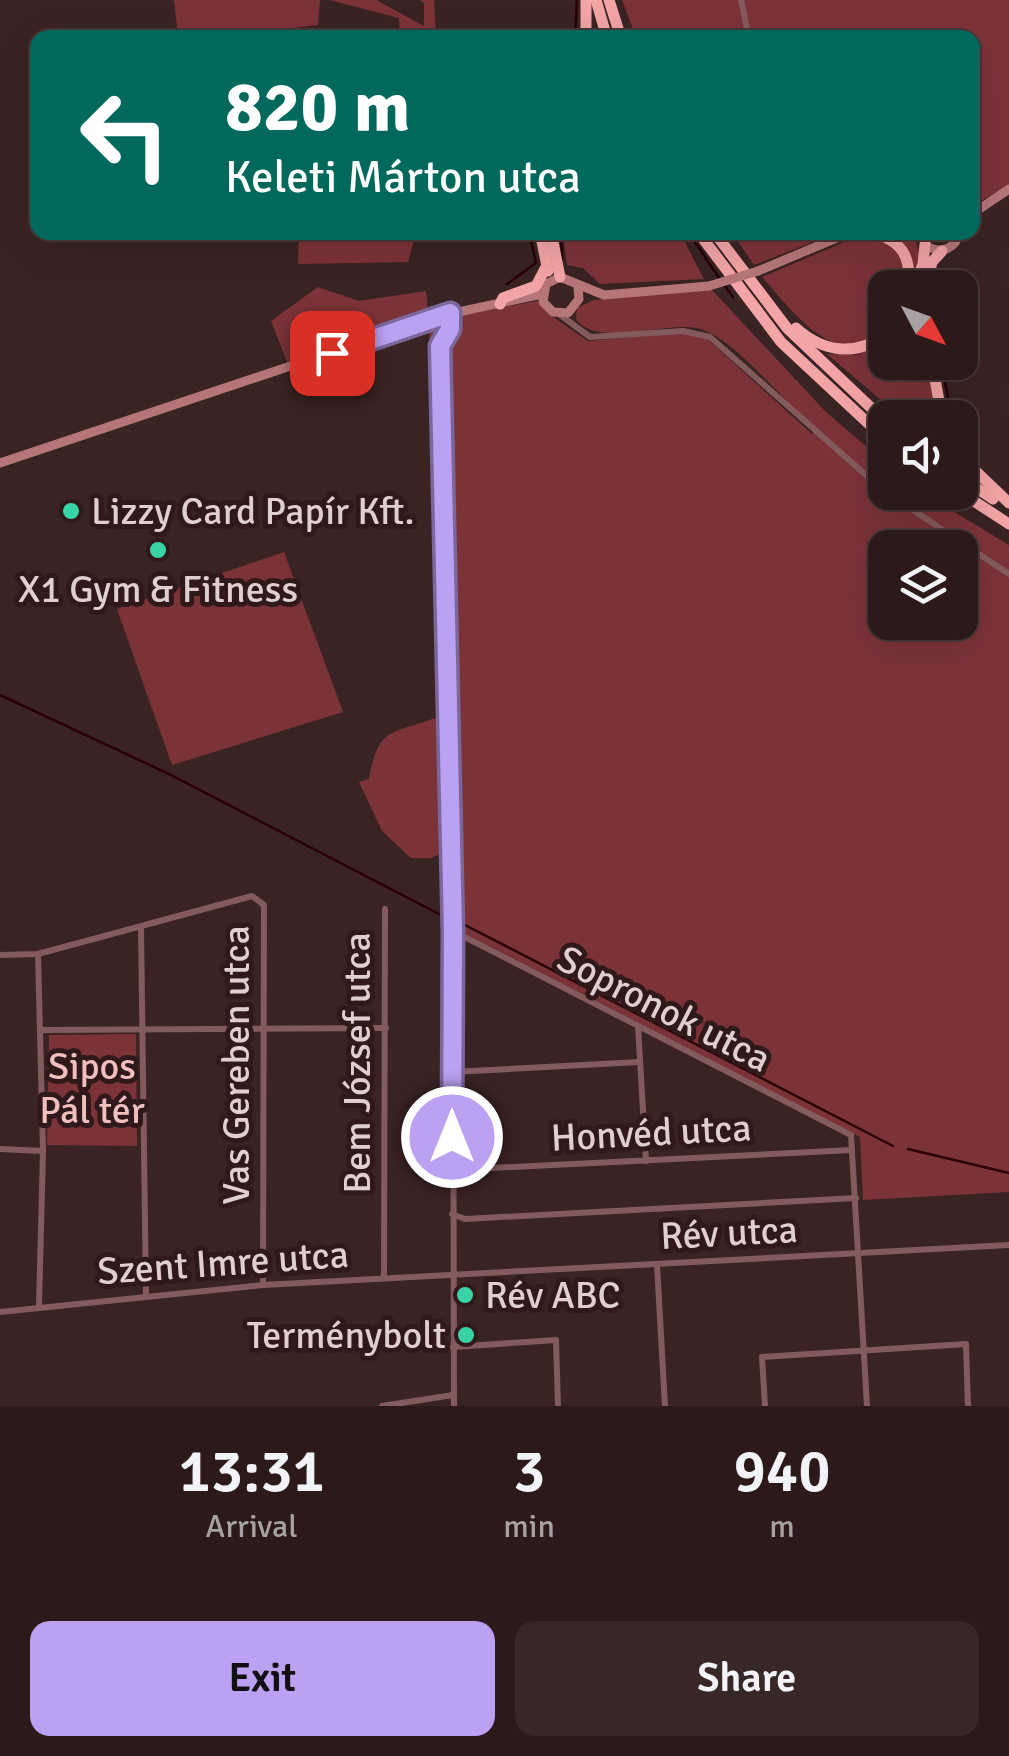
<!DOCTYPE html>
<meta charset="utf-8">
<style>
:root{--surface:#2c1a1a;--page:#382727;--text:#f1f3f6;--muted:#a6a1a2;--line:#483839;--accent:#bca0f2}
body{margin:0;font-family:Signika,sans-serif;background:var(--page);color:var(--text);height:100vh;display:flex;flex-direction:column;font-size:38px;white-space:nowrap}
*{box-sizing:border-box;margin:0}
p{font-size:32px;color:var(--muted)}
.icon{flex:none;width:55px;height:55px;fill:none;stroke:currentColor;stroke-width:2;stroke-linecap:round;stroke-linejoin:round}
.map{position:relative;height:1406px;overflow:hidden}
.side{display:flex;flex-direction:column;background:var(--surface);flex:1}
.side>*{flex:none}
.guide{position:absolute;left:30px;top:30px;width:950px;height:210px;border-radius:20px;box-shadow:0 10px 40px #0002,0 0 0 2px var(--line);background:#00695c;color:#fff;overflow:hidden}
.needle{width:65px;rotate:131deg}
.buttons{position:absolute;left:868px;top:270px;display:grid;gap:20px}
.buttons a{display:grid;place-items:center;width:110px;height:110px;border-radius:20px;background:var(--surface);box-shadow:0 10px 40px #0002,0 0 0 2px var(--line);font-size:50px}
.pin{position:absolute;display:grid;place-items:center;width:85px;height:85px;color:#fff;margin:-42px;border-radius:20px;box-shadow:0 5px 15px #0006}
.me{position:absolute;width:110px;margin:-55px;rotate:0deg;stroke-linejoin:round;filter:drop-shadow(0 0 8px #0008)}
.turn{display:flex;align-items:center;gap:35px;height:210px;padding:0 30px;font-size:45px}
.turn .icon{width:130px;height:130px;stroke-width:2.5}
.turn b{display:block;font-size:70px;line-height:85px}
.eta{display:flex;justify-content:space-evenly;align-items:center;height:170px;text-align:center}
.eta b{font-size:60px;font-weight:600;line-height:70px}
.cta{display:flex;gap:20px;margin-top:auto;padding:20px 30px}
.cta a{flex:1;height:115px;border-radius:20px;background:var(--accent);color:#111;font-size:40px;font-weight:600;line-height:115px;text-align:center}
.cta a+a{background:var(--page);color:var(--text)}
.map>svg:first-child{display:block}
.green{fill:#7c3338;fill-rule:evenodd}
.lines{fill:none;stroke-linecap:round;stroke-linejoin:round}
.stream{stroke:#280005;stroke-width:2.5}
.street{stroke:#845b5c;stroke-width:6}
.secondary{stroke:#b67678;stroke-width:9}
.highway{stroke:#f3a4a6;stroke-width:11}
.secondary-bridge{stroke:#b67678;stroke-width:9}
.route-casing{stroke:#7a689d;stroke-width:25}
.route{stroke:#bca0f2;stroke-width:18}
.poi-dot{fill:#39d4a5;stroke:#30191a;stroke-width:4}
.labels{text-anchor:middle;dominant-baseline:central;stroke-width:10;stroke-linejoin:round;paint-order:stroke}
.poi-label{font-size:38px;fill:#dfcfcf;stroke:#30191a;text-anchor:start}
.street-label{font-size:38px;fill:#dfcfcf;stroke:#30191a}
.park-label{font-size:38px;fill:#f2bfbf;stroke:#30191a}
</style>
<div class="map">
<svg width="1009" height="1406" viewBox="0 0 1009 1406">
<rect width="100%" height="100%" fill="#3a2323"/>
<g class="green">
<path d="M174,0H320L318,25L249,33L248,37H178Z"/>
<path d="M330,0H376L424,26V3L420,0H434L436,37H400L399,18Z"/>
<path d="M622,0H1009V186L973,205L972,38L636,37Z"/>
<path d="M313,233V232L432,233L414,240L408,262L298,264L299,237Z"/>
<path d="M563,233H680L704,279L600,284L583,268L567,265Z"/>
<path d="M732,233H836L754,265Z"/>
<path d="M877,233L915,239L921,259L909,287L885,288V328C840,379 791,309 762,277L856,237Z"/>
<path d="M318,287L359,301L426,291L429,322L536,301L543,302L546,312L588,341L679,333L705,337L812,434L815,428C785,404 732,334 696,328C663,322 596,348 576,319L577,308L594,300L711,289L827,413L885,462V492L923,493L1009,545V1192L863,1200L860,1137L458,930L462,863L444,852L431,858H411L382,831L359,782L369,779C377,737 383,734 421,723C430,720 435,717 445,718L429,323L287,362L271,321ZM885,548H960V622H885Z"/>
<path d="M885,342V362L928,363L939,417H901L827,354L856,355Z"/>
<path d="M284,552L343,712L172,765L117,609Z"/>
<path d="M136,1034L137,1146L47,1145L49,1035Z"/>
</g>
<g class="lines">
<g class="stream">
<path d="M575,38L577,0"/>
<path d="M561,232L562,259"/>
<path d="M688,232L720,279"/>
<path d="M507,284L536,263L529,232"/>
<path d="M725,286L733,297"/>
<path d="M941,362L952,418"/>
<path d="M960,441L966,453"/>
<path d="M0,695L169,774L439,914"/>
<path d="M465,925L893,1146"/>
<path d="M908,1149L1009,1173"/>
</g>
<g class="street">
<path d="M741,0L749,38"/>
<path d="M450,313V329L441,347L453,931L454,1406"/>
<path d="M559,314L590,337L683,331L710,337L885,492"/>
<path d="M886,492L1009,574"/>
<path d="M141,928L146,1296"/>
<path d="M453,931L851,1135L867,1406"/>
<path d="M38,954L43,1151L39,1306"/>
<path d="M0,955L38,954L252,896L264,905L263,1285"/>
<path d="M638,1026L646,1161"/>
<path d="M43,1030L386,1028"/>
<path d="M452,1072L639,1062"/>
<path d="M0,1149L43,1151"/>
<path d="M452,1170L852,1150"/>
<path d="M452,1214L465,1219L856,1198"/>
<path d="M657,1265L665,1406"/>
<path d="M384,1278L385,909"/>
<path d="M0,1312L263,1285L1009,1245"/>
<path d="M453,1347L556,1340L558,1406"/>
<path d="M382,1406L453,1395"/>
<path d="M765,1406L762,1357L966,1344L968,1406"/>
</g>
<g class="secondary">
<path d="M972,214L1009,189"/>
<path d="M919,232L928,247C943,254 956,248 960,232"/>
<path d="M758,271L851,232"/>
<path d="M578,288L579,299L568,313L553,312L543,302L546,284L560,277L604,295L709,286"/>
<path d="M0,463L440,316L542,294"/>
</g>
<g class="highway">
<path d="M596,0L607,38"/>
<path d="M609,0L621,38"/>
<path d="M586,38V0"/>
<path d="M540,232L548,271"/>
<path d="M551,232L560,277"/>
<path d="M698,232L781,342L885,439"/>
<path d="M714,232L787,328L885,421"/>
<path d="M871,232C902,241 912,256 908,288"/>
<path d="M914,288L923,264L925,244"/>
<path d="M925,288L932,262L942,251"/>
<path d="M500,304L503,298L536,286L547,265"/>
<path d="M796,328C823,352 855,357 885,335"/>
<path d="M932,362L942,418"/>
<path d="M960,456L1009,503"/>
<path d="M960,477L993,499"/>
<path d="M960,492L1009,524"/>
</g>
<path class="secondary-bridge" d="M709,286L758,271"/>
</g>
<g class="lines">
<g class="route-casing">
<path id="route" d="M332,353L450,313V329L440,346L453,932L452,1137"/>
</g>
<use href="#route" class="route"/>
</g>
<g class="poi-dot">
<circle cx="71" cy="511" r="10"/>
<circle cx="158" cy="550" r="10"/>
<circle cx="465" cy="1295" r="10"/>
<circle cx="466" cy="1335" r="10"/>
</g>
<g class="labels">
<g class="poi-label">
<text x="91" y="511">Lizzy Card Papír Kft.</text>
<text x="158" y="589" text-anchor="middle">X1 Gym &amp; Fitness</text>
<text x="485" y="1295">Rév ABC</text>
<text x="446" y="1335" text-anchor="end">Terménybolt</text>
</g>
<g class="street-label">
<text transform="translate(664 1009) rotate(27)">Sopronok utca</text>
<text transform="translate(357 1063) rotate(-90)">Bem József utca</text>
<text transform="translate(236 1065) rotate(-90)">Vas Gereben utca</text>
<text transform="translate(651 1133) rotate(-3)">Honvéd utca</text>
<text transform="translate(729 1233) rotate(-3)">Rév utca</text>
<text transform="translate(223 1263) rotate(-4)">Szent Imre utca</text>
</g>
<g class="park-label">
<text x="92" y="1066">Sipos<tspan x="92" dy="44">Pál tér</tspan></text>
</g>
</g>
</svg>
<div class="buttons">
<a><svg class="needle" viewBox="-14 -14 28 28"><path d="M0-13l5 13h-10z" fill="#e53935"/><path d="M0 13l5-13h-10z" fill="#a6a1a2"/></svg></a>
<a><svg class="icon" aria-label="sound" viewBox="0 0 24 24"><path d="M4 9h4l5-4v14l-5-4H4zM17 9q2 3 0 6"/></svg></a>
<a><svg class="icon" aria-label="layers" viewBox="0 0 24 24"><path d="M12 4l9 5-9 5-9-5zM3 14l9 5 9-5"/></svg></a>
</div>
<div class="pin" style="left:332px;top:353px;background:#d93025"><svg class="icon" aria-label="arrive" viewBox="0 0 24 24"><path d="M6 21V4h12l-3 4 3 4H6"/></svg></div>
<svg class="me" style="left:452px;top:1137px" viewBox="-20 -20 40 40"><circle r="17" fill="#bca0f2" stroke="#fff" stroke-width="3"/><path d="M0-11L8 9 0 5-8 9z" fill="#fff"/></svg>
<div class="guide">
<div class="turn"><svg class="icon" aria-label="left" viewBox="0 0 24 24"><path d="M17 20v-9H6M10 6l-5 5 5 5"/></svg><div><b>820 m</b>Keleti Márton utca</div></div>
</div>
</div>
<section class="side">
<div class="eta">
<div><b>13:31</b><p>Arrival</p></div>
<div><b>3</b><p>min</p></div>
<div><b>940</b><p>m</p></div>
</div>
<div class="cta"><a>Exit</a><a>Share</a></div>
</section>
